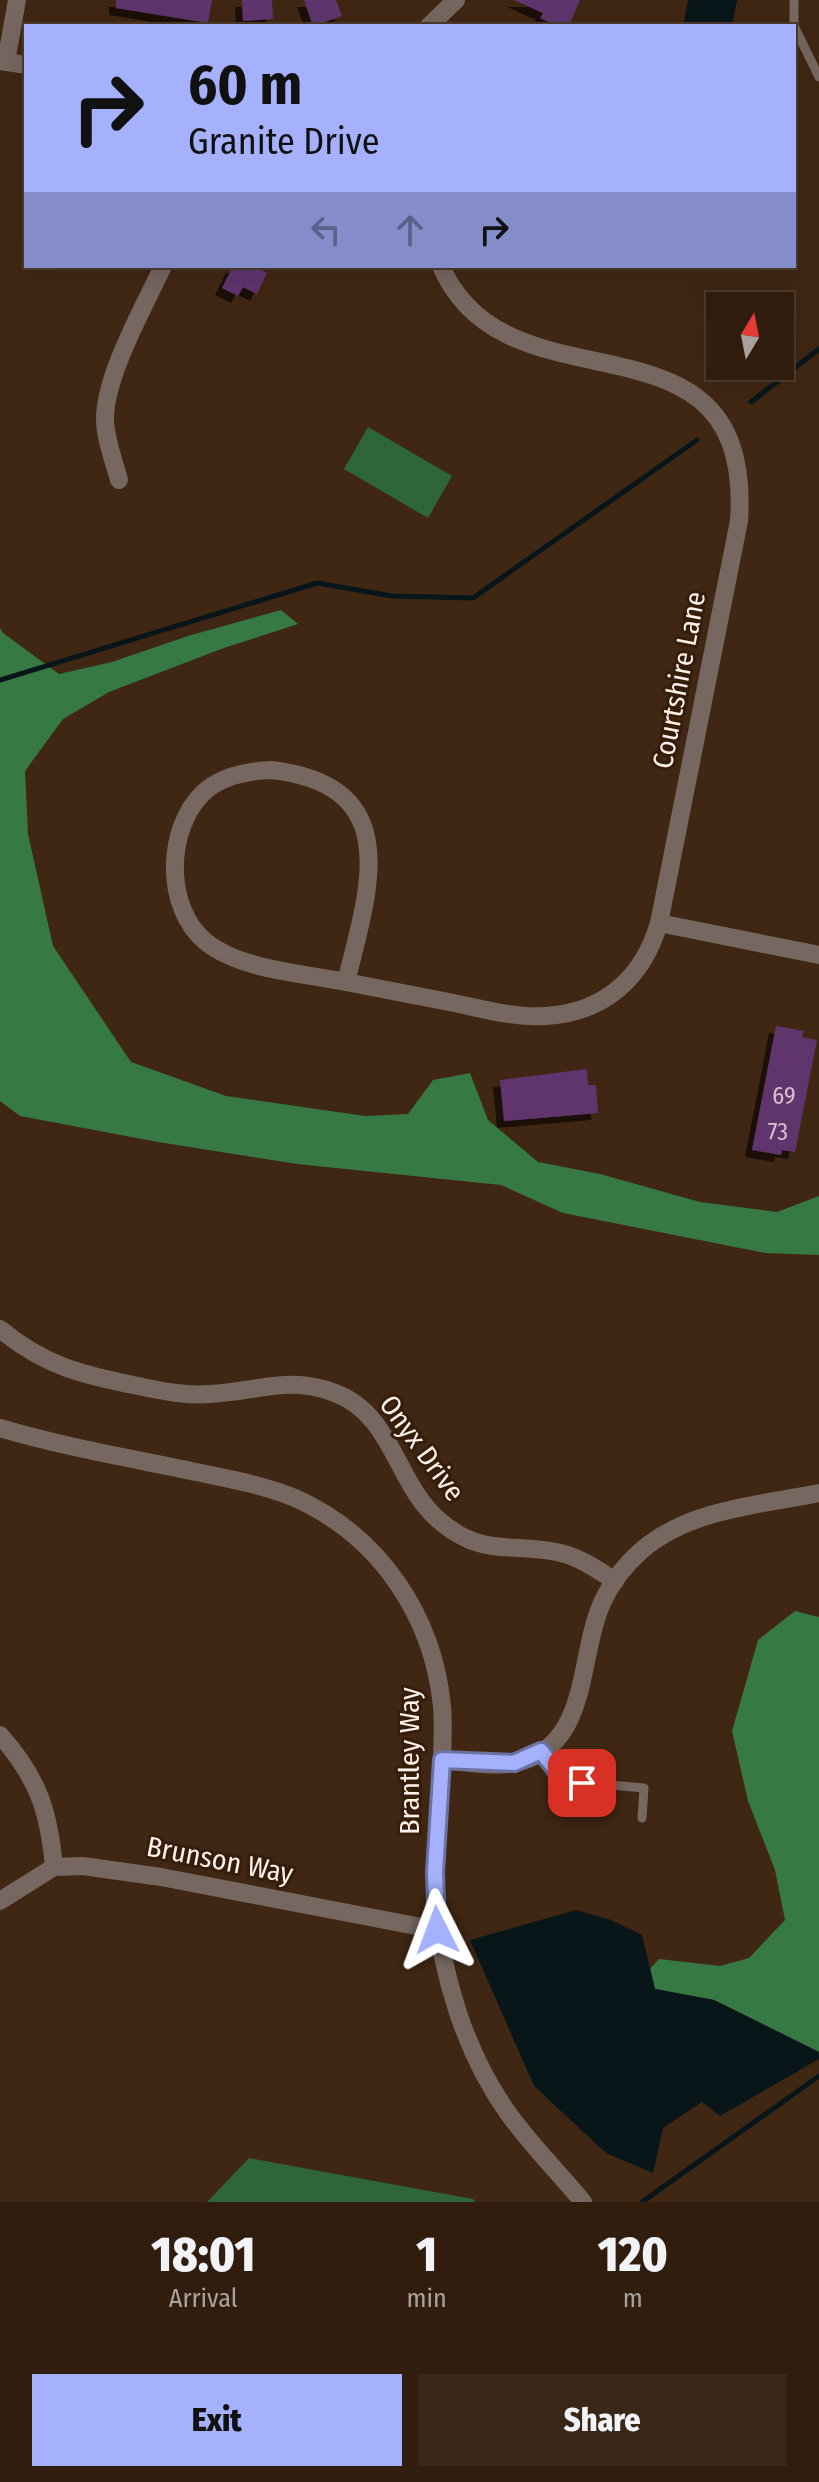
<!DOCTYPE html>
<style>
:root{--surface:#301d0e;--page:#382617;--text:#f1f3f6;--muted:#a8a29e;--line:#4b3b2e;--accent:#a5b1fc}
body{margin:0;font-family:"Fira Sans Condensed",sans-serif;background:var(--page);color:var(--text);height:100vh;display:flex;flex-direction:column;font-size:30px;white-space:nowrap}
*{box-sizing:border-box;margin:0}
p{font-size:26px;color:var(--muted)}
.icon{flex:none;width:44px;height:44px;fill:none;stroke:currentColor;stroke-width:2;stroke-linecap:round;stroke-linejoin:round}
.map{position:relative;height:2202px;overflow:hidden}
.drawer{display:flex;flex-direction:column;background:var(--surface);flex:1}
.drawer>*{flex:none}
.hud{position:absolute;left:24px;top:24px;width:772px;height:244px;border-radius:0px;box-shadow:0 8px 32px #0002,0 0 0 2px var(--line);background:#a5b1fc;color:#111;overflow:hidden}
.needle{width:52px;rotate:10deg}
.tools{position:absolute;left:706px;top:292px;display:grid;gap:16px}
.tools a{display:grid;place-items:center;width:88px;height:88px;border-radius:0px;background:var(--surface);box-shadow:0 8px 32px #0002,0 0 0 2px var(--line);font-size:40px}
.pin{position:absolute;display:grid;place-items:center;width:68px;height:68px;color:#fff;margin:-34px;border-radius:16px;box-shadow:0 4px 12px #0006}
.me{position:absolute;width:88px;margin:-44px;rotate:357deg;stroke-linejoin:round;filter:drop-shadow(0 0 6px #0008)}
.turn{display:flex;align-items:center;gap:28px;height:168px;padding:0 32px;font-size:36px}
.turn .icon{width:104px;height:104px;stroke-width:2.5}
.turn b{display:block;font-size:56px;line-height:68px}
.lanes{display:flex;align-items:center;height:76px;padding:0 32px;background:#0003;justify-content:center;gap:40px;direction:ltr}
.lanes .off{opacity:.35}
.eta{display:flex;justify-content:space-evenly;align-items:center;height:136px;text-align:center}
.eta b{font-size:48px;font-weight:800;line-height:56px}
.action{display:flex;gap:16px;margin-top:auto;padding:16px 32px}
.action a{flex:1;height:92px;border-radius:0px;background:var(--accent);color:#111;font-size:32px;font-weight:800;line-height:92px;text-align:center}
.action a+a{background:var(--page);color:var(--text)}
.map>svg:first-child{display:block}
.green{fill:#2e653b}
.forest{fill:#367945}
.water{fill:#08161a}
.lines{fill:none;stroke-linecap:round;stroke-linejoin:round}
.stream{stroke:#08161a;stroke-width:5}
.building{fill:#61346e;filter:url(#shadow)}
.lane{stroke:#766760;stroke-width:9}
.street{stroke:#766760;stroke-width:18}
.route-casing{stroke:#6b73a4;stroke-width:20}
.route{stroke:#a5b1fc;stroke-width:14}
.labels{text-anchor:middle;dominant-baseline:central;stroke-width:6;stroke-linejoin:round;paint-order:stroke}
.number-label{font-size:24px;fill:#d6c2cc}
.street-label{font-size:28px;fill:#fdf2eb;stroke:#351d09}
</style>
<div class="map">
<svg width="819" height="2202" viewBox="0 0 819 2202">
<defs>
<filter id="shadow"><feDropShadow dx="-7" dy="7" stdDeviation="0" flood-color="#0009"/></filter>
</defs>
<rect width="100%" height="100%" fill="#402713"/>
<g class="green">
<path d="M368,427L452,476L428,518L344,469Z"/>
<path d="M249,2158L473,2199L475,2202H207Z"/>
</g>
<g class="forest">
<path d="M281,610L298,624L221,649L109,692L63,719L25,771L28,834L53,946L131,1062L226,1096L365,1116L408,1114L433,1080L470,1073L488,1120L538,1162L600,1174L700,1202L777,1212L819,1196V1255L765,1253L563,1213L501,1185L297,1164L158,1142L20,1116L0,1101V628L3,633L59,674L112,662L188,636Z"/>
<path d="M795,1611L819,1617V2052L714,2000L655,1989L650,1969L659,1959L720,1966L749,1958L785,1920L775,1870L748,1801L732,1731L758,1640Z"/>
</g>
<g class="water">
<path d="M688,0H737L732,26H683Z"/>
<path d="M576,1910L611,1920L642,1935L655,1989L714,2000L819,2052V2059L720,2116L702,2102L663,2128L653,2173L606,2153L534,2086L470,1940Z"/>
</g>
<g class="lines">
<g class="stream">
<path d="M751,402L819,349"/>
<path d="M0,680L317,583L392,596L473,598L697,440"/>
<path d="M642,2202L819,2076"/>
</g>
</g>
<g class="building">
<path d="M116,0H212L208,23L116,8Z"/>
<path d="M242,0H272L273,19L243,21Z"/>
<path d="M304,0H336L342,16L313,26Z"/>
<path d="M514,0H580L569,26H558L540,18L543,13Z"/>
<path d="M233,266H254L267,273L257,294L243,287L238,296L222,288Z"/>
<path d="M776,1026L804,1031L802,1037L817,1040L795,1152L782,1150L781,1155L752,1150Z"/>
<path d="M587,1069L588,1085H596L598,1113L504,1121L500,1080Z"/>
</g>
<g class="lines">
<g class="lane">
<path d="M794,26L819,77"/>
<path d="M794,26V0"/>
<path d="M541,1751L564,1781L644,1788L642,1818"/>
</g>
<g class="street">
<path d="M429,26L456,0"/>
<path d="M0,61L26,65"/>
<path d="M6,62L17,0"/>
<path d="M119,480C114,461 105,438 105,419C105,375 144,307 163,266"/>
<path d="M271,770C406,785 369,889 346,982C302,973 241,970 206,942C164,908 166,829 203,793C221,776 248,771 271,770Z"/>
<path d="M659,923L819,955"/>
<path d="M346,982C382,989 418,996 454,1003C483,1009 515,1018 545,1016C604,1013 643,978 659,923L739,521C754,294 507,421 441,266"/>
<path d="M0,1329C44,1366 83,1375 138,1386C161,1391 186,1396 210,1394C256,1392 289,1375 335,1393C394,1415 396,1486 441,1522C484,1558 514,1542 561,1553C581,1558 598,1570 615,1581"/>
<path d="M0,1428C64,1447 130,1458 196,1472C229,1479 264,1485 295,1498C380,1536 433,1616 442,1706C444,1730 442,1755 441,1779C438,1820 435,1860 435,1901C441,1973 465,2053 508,2113C530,2144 559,2173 583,2202"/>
<path d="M0,1735C38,1778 49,1811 54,1867"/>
<path d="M442,1760C465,1762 491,1767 514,1763C591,1748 577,1658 602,1603C611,1583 626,1564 642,1550C690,1509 759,1505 819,1493"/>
<path d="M0,1901L54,1867L83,1866L161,1877L437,1930"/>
</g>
</g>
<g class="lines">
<g class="route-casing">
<path id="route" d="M437,1930L435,1872L442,1760L514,1763L541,1751L564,1781L582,1783"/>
</g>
<use href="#route" class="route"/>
</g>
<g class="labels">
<g class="number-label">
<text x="784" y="1096">69</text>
<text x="778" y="1132">73</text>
</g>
<g class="street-label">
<text transform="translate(679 680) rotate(-79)">Courtshire Lane</text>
<text transform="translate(422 1448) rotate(54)">Onyx Drive</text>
<text transform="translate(409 1761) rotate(-90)">Brantley Way</text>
<text transform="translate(220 1860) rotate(11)">Brunson Way</text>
</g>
</g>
</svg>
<div class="tools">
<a><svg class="needle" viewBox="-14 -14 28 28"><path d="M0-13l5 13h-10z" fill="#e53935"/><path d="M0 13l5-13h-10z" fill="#a8a29e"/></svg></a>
</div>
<div class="pin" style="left:582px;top:1783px;background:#d93025"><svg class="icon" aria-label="arrive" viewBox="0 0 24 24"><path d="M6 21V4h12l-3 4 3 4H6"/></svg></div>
<svg class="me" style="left:437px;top:1930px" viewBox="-20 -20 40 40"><path d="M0-17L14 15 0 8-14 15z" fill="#a5b1fc" stroke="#fff" stroke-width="4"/></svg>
<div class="hud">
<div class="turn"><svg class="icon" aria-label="right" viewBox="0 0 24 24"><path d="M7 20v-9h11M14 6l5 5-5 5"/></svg><div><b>60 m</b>Granite Drive</div></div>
<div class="lanes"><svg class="icon off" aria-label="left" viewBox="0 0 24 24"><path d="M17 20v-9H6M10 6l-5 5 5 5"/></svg><svg class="icon off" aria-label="ahead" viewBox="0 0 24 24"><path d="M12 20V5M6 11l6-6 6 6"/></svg><svg class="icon" aria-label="right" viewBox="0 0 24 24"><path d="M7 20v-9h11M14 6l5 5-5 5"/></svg></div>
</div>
</div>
<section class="drawer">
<div class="eta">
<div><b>18:01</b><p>Arrival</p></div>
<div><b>1</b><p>min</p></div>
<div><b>120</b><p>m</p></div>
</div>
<div class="action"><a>Exit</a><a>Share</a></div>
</section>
